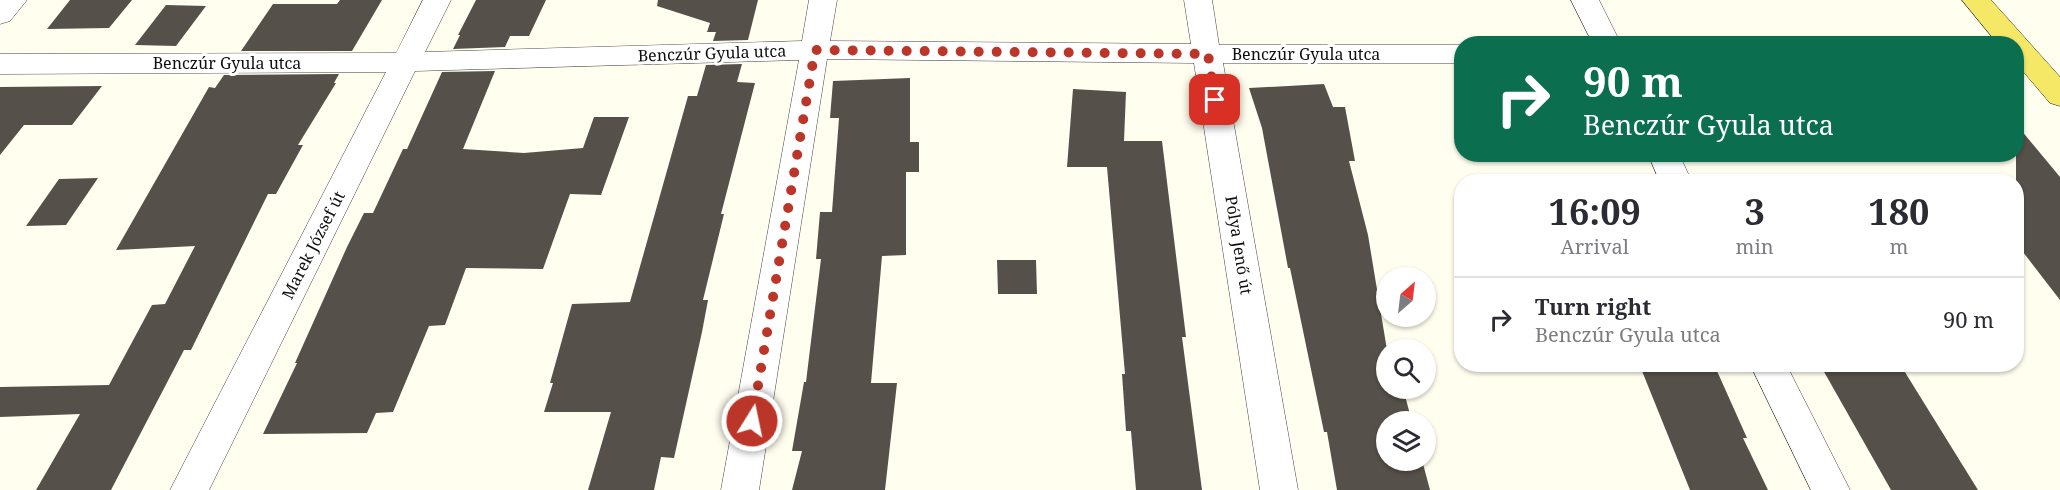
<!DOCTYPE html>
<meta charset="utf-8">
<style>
:root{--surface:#fff;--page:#f7f7f7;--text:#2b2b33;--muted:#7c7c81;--line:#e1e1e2}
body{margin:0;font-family:"Noto Serif",serif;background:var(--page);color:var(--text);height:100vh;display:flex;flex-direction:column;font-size:22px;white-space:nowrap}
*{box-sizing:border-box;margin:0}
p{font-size:20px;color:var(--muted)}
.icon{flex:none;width:33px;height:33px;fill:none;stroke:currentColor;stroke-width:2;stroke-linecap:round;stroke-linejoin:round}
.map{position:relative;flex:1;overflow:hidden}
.panel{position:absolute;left:1454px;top:174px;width:570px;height:198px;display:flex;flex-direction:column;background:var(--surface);border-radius:24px;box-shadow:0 2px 4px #0004}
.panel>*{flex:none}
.hud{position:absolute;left:1454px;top:36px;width:570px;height:126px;border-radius:24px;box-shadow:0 2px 4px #0004;background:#0b6e4f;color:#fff;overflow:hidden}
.needle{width:39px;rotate:28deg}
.buttons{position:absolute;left:1376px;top:267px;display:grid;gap:12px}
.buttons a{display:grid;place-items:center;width:60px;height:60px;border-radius:50%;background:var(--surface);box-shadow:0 2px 4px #0004;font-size:30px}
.pin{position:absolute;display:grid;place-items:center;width:51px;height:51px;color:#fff;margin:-26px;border-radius:12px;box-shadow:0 3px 9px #0006}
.me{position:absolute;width:66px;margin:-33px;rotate:10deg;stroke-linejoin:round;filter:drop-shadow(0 0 4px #0008)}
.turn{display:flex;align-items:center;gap:21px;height:126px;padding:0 30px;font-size:27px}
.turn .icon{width:78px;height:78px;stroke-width:2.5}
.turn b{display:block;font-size:42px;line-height:51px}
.eta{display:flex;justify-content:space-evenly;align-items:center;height:102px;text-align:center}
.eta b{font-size:36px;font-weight:700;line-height:42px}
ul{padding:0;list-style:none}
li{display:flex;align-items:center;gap:18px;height:84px;padding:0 30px;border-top:2px solid var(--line)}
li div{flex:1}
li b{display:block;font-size:22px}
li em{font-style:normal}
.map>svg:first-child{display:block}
.building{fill:#56504a}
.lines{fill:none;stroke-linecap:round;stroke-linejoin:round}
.minor-casing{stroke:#414141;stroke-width:1}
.major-casing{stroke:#1f1f1f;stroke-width:1}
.minor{fill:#fff;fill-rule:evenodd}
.major{fill:#f6e867;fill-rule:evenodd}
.route{stroke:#bb3628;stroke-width:10;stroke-dasharray:0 18}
.labels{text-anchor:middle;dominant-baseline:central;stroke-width:6;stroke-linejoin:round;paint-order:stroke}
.street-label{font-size:16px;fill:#0e0e0e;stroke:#fff}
</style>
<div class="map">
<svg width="2060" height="490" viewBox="0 0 2060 490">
<rect width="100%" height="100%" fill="#fffeef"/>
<g class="building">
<path d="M70,0H132L109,28L47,29Z"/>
<path d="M340,0H382L352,51H241L273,4H337Z"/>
<path d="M476,0H546L529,36H510L505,47L453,49L460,35H458Z"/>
<path d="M658,0H758L748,40L713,41L716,32H707L710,23L657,6Z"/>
<path d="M166,5L206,6L176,46L135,45Z"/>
<path d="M742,64L737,82L755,83L721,214H724L703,300H708L702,332L674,458L661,457L654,490H588L611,412H544L553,383H550L572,304L630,302L688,96H697L706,65Z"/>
<path d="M495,71L463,149L524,153L583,148L594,117H629L601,195L570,194L543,269L466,268L445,325L429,326L393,412L376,413L367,433L263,434L297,363H295L347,247L364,213H373L403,149H407L442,72Z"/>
<path d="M339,74L334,83H336L298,145H303L276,194H268L191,350H184L111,490H36L80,414L0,417V387L109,385L152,305L165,304L195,246L116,250L209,87L215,88L224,75Z"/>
<path d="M910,78V142H919V172H906V255L882,256L871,383H897L885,490H792L802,451H792L804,382H806L821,259H816L820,212H832L839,118H830L833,81Z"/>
<path d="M1324,84L1333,107H1345L1355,161H1349L1368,235L1387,350L1386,388H1403L1412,422H1386V460H1422L1430,490H1337L1327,432H1324L1290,268H1288L1262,128L1249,88Z"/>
<path d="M102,86L72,125H24L0,155V87Z"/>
<path d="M1073,89L1126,92L1124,141H1162L1186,337H1182L1202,490H1136L1131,431H1126L1122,374H1125L1107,167H1067Z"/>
<path d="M2016,124L2060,177V300L2016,243Z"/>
<path d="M98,178L66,225L26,226L59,179Z"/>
<path d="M997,260H1036L1037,294H998Z"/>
<path d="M1903,369L1978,490H1891L1823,370Z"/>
<path d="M1642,371H1717L1747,438H1743L1768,490H1690Z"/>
</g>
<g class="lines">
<g class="minor-casing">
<g id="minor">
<path d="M0,0H27L10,21L0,24Z"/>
<path d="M423,0H451L425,52L802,41L809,0H837L830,41L1191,44L1184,0H1212L1219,45H1461V63H1223L1298,490H1260L1194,63L827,59L759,490H721L799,60L415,71L209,490H170L386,72L0,74V54L396,53Z"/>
<path d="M1571,0H1599L1621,44H1593Z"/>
<path d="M1648,154H1679L1692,182H1660Z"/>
<path d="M1750,364H1786L1850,490H1811Z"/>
</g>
</g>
<g class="major-casing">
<path id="major" d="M1962,0H1991L2060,77V106L2050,103L2016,63V44H1998Z"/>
</g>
<use href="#minor" class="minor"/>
<use href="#major" class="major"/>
</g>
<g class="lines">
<path class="route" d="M752,421L815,50L1208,54L1215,100"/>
</g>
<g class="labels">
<g class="street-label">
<text transform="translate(712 53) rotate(-2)">Benczúr Gyula utca</text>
<text x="1306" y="54">Benczúr Gyula utca</text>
<text x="227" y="63">Benczúr Gyula utca</text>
<text transform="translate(313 245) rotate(-63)">Marek József út</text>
<text transform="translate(1239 245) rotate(81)">Pólya Jenő út</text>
</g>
</g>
</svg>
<div class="buttons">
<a><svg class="needle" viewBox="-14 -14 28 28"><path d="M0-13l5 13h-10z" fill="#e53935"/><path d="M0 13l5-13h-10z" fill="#7c7c81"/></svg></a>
<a><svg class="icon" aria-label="search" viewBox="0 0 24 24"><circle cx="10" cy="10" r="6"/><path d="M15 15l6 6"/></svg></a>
<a><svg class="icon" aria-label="layers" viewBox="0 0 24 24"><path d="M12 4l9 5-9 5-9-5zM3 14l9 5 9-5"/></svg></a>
</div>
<div class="pin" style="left:1215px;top:100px;background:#d93025"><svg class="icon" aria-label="arrive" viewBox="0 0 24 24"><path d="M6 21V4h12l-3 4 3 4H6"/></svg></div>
<svg class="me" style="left:752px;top:421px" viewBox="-20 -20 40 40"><circle r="17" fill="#bb3628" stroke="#fff" stroke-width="3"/><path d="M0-11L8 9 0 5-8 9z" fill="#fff"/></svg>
<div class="hud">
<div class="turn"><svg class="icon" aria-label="right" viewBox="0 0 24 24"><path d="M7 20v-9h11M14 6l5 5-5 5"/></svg><div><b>90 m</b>Benczúr Gyula utca</div></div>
</div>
<section class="panel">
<div class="eta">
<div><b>16:09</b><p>Arrival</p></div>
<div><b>3</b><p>min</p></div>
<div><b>180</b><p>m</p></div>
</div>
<ul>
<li><svg class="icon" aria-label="right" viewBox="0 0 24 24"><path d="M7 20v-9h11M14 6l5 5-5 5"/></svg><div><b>Turn right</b><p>Benczúr Gyula utca</p></div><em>90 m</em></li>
</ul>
</section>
</div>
